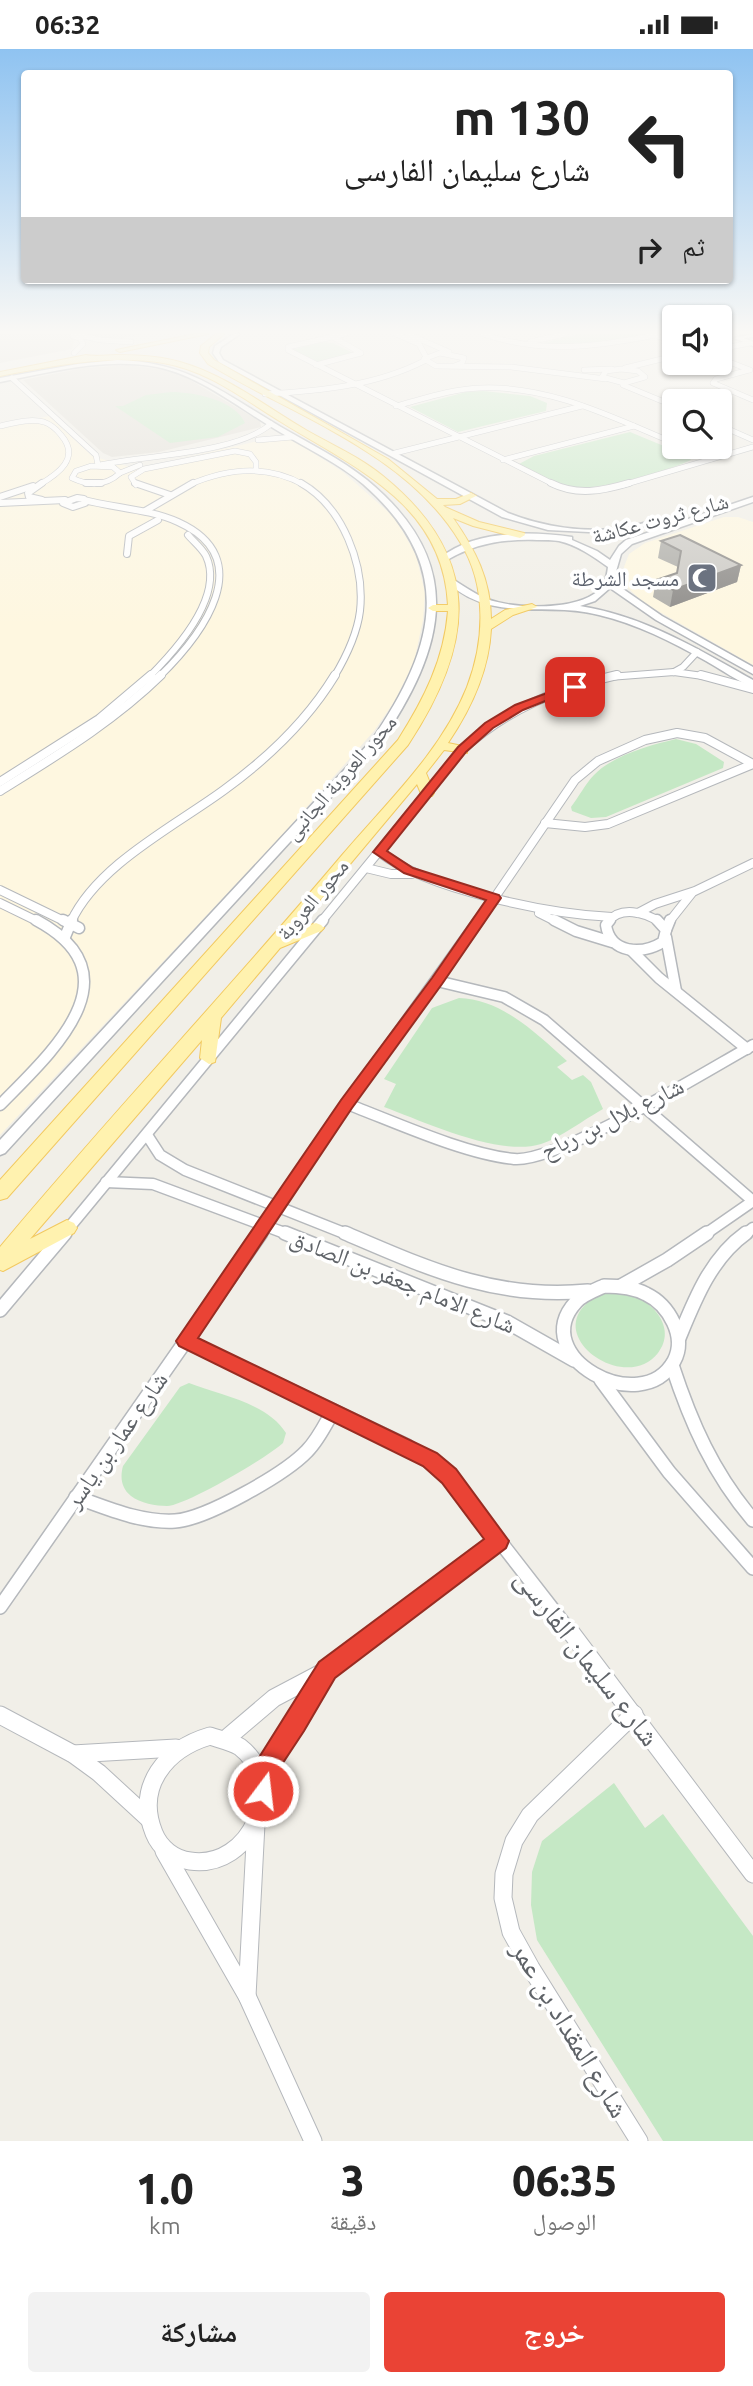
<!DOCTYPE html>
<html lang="ar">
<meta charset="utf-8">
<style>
:root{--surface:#fff;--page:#f2f2f2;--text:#222;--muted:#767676;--accent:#ea4335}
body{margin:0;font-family:Ubuntu,"Noto Naskh Arabic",sans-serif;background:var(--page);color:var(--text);direction:rtl;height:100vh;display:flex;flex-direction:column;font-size:26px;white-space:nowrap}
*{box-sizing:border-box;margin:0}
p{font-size:23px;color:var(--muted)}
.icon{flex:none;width:38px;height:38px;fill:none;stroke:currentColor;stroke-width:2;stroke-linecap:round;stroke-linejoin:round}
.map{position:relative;height:2092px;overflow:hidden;direction:ltr}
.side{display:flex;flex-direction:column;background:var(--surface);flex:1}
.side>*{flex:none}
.hud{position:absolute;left:21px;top:21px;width:712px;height:214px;border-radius:7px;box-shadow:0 2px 5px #0004;direction:rtl;background:#fff;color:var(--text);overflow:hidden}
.fabs{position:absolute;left:662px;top:256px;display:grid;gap:14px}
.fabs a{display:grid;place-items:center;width:70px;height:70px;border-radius:7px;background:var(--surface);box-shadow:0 2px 5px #0004;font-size:35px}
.pin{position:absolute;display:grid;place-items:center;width:60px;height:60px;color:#fff;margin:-30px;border-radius:14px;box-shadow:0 4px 10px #0006}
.me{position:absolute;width:77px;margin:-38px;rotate:15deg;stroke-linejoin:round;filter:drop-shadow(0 0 5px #0008)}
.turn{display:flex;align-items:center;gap:24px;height:147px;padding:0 28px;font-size:32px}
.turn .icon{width:91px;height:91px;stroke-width:2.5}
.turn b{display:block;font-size:49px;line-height:60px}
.then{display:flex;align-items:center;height:66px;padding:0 28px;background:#0003;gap:14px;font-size:26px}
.eta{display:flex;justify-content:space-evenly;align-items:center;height:119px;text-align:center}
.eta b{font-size:42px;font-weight:800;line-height:49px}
.button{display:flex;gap:14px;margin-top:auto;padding:14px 28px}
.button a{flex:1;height:80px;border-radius:7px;background:var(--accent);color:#fff;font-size:28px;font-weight:800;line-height:80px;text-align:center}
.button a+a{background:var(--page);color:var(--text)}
.status{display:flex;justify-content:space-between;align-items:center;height:49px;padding:0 35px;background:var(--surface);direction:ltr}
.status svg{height:19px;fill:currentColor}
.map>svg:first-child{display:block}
.commercial{fill:#fef7e0}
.education{fill:#e1ded6}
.green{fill:#c5e8c5}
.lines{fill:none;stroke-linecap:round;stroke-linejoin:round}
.minor-far5-casing{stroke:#b5b8bc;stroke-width:6}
.minor-far4-casing{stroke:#b5b8bc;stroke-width:8}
.minor-far3-casing{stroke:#b5b8bc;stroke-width:10}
.minor-far2-casing{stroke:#b5b8bc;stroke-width:13}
.minor-far1-casing{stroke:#b5b8bc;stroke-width:16}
.minor-casing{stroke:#b5b8bc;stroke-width:19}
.tertiary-casing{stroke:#b5b8bc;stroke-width:3}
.primary-casing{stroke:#f2c960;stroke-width:2}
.minor-far5{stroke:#fff;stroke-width:5}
.minor-far4{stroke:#fff;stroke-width:6}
.minor-far3{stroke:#fff;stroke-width:8}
.minor-far2{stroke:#fff;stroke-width:10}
.minor-far1{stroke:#fff;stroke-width:13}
.minor{stroke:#fff;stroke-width:17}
.tertiary{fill:#fff;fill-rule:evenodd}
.primary{fill:#fff2af;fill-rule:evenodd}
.wall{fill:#afaea9}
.shaded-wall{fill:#8f8d8a}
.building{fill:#cccac5;stroke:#8f8d8a;stroke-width:2}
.route{fill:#ea4335;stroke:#982c22;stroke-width:2}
.labels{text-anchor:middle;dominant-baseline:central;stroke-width:7;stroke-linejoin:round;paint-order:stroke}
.far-street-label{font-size:21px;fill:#5f6368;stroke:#fff}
.far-worship-label{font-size:21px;fill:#5b616d;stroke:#fff;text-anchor:end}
.street-label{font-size:24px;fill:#5f6368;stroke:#fff}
.near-street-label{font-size:28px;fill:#5f6368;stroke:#fff}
</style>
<div class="status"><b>06:32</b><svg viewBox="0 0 49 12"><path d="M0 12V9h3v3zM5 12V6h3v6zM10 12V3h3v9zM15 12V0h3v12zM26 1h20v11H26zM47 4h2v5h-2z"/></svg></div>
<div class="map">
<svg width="753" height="2092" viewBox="0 0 753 2092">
<rect width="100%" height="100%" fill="#f1efe8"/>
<g class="commercial">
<path d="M49,367L92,407L137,420L271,389L293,391L343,423L395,469L416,506L425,544L423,571L414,613L394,653L374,682L282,786L0,1086V377Z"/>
<path d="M724,468H738L753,473V616L644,554L628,539L624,518L629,505L645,494Z"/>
</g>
<g class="education">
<path d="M0,285H147L123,289L91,287L74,291L72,300L0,314Z"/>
<path d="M129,316L165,321L185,328L260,372L261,378L159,403L112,408L103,404L23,331L83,319Z"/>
</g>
<g class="green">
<path d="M578,285H640L644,286L592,298L544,294Z"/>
<path d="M322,293L333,294L353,304L319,313L291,301Z"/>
<path d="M483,342L530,347L547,354L546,362L458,383L410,358L466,343Z"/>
<path d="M171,343C194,343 235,351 245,374L218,388L170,394L115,357H123L146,346Z"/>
<path d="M630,383L688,407L691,411C666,423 588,445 563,438C548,433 533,423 519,415L534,407Z"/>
<path d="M676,690L696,695L724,713L723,719L606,768L591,769L572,762L571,758C579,748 585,735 594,726C613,706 651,696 676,690Z"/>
<path d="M459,949C502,950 537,985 567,1012L557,1018L572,1031L583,1026L591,1033L603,1060C585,1070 560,1089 541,1095C499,1108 425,1073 384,1058L396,1035L384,1030L432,959Z"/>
<path d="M605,1243C612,1243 620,1242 626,1244C651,1250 678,1278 658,1304C623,1349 528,1277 605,1243Z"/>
<path d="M189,1334C220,1346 268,1354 286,1384L283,1394C268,1408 185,1457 167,1457C156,1457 140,1454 131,1447C121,1439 120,1428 123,1417L180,1338Z"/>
<path d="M614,1734L645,1779L663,1765L753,1887V2092H663L537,1891L531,1856L532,1823L542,1792Z"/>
</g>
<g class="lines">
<g class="minor-far5-casing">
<g id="minor-far5">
<path d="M74,285L101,291L131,293"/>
<path d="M345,285L288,298V301L555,436"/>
<path d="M396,285L419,295L426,308"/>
<path d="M408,285L449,303"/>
<path d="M483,285C541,305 596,298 655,286"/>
<path d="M652,285L674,293"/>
<path d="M73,287L80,289L83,295L74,304"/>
<path d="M530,293L565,285"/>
<path d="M719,300L750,294"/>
<path d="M719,309L750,321"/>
<path d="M316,316L361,304L331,287"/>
<path d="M454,317L462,314L464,309L440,304L424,310L436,317L511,318L606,330"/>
<path d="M625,319L674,307"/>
<path d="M621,320L638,322L645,328L624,334L602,328L606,322Z"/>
<path d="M584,321L612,320"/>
<path d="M749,321L716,330L713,334L753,351"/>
<path d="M12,329L96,406L98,416"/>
<path d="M623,336L674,357"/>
<path d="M265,345C319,342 375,337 424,312"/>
<path d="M396,357C423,350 451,340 480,339C549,336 612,368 674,394"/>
<path d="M719,376L753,391"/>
<path d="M0,377C14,374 30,369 44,373C50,375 57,381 61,386C81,409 58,425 39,436"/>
<path d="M258,391L293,388"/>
<path d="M681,397L711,410"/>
<path d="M395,404L582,357"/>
<path d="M503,411L634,377"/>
<path d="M100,416C147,406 235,405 271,375"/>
<path d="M91,417L113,418L120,424C106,437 89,437 72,429L76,422Z"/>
<path d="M120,424L140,416"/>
<path d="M136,436L131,428L144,420L235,402L250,405L256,413V421"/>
<path d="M189,436C228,419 267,415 304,436"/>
<path d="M623,436L753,398"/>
</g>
</g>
<g class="minor-far4-casing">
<g id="minor-far4">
<path d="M86,434H101"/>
<path d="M135,434L170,446"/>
<path d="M301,434C343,458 365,516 360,562C357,586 346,608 334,628"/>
<path d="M551,434C577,447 602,442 629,434"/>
<path d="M0,448L33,437"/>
<path d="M77,449L84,450L85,454L73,458L63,454Z"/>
<path d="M42,451L29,448L28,444L42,434"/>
<path d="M84,451C115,459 149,460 178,473C260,510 202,586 159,628"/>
<path d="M0,454L65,451"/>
<path d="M145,462L193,434"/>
<path d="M127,505L129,487L158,471"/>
<path d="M674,623L683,618L697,603"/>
<path d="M149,628C175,602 225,548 206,507C202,499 193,492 188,486"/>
<path d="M609,628L674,623L710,628"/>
</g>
</g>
<g class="minor-far3-casing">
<g id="minor-far3">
<path d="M701,626L753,640"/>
<path d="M0,733L99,670L151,626"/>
<path d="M0,742C56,707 113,673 161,626"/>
<path d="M545,774L585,778L608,775L753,715"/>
<path d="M379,803C428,841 550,865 612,868"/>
<path d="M366,819L391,825H412"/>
<path d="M0,841L66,873"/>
<path d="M0,854L39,873"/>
<path d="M539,864L557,873"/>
<path d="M638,864L655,855L695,842L753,814"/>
<path d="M71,873C97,816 175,777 224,741C268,709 307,672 335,626"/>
<path d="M321,873L462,701C507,660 558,639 617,626"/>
<path d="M478,873L575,731L598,712L645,691L677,684L705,689L753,715"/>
<path d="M608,873C620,857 645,863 659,873"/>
<path d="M669,873L692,844"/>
</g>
</g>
<g class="minor-far2-casing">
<g id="minor-far2">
<path d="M63,871L79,879"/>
<path d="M554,871L576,882L612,893"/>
<path d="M610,871L606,876C610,905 642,906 663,893L666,881L657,871"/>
<path d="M666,881L670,871"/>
<path d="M666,888L676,942"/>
<path d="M64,890L72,871"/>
<path d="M631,901L659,929L747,1000"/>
<path d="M437,932L504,948L544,971L753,1152"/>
<path d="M347,1055C395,1073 464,1105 514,1110C558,1114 708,1021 753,996"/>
<path d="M0,1056C52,1003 139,926 36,871"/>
<path d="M147,1086L160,1106L185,1121L349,1186"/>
<path d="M106,1133L153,1135L290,1186"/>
<path d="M63,1186L323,871"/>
<path d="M259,1186L347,1055L479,871"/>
<path d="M704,1186L753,1152"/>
<path d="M744,1186L753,1179"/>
</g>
</g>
<g class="minor-far1-casing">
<g id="minor-far1">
<path d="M285,1184L507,1273L574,1311"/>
<path d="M345,1184C427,1219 495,1251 588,1242"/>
<path d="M604,1237C618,1237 633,1238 646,1245C669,1256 687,1288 674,1312C641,1371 526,1307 576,1253C582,1246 595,1241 604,1237Z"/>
<path d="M621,1237L667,1211L707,1184"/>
<path d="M0,1261L65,1184"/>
<path d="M679,1289C695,1250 711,1209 746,1184"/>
<path d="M186,1292L407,1397L449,1427L571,1584"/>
<path d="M672,1316C691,1374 713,1424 753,1471"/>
<path d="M601,1331L669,1423L753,1519"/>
<path d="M76,1448C107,1459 141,1474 175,1472C206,1470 285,1425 307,1402C318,1391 325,1376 333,1362"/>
<path d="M0,1558L261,1184"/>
<path d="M376,1584L498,1492"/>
</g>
</g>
<g class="minor-casing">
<g id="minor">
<path d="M570,1582L753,1825"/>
<path d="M634,1665L530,1766L514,1792L504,1825L503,1849L511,1883L531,1919L639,2092"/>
<path d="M0,1666L73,1705L99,1724L149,1770"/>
<path d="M210,1687C219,1690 232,1693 240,1698C287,1734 252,1821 190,1812C174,1810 160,1799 154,1784C135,1737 166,1700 210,1687Z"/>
<path d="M227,1689L274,1649L327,1621L378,1582"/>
<path d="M73,1705L176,1699"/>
<path d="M260,1726L296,1674L327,1621"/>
<path d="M164,1802L247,1947L313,2092"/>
<path d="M247,1947L256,1775"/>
</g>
</g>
<g class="tertiary-casing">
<g id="tertiary">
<path d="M234,285H240L221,298L219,304L223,311L508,464C543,478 585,484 623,479C636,477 649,472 661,469L665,471L613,486L609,484L548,481L502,468L219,313L213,304L215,297Z"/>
<path d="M753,285V288L744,289L753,293V297L734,289Z"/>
<path d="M117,311C189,313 223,344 281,378C310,395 341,410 367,431C469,515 445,600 379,696L5,1104L0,1106V1091L371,692C435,599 458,518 363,435C338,414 306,399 278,382C240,360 201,327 157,318C105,308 51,323 0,333V329L78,315Z"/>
<path d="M753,448V453L632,495L621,505L613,533L662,567L753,618V625L656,571L610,539L595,552L580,557C644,567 698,600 753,631V638C737,632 722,621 706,612C672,593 637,575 599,566C546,552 493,575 447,533L454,531C465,538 475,545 487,550C514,560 575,562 598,542C605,536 607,527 608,518C594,508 577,496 559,492C553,491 544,491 537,491C504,490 476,494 447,511L440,509C474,481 530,482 572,488V491L597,502L610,511L619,497L626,491Z"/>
</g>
</g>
<g class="primary-casing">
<g id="primary">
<path d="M195,285H208L120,303L116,301Z"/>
<path d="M216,285H224L209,298L208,304L214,311L388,410L437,450H456L471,444L476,447L460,455L443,456L445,458L479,473L524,484L525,486L520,489L473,477L453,469C475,500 491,531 491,570L505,561L532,555L537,558L513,566L491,580C489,622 471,660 448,694L467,698V704L444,701L426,724L434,744L432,747H422L417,735L294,882L316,874L321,876L324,879L321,882L280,899L221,969L215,1013L209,1015L200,1009L202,991L30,1190L67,1171L74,1174L77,1179L74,1184L3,1222L0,1221V1198C112,1064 231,938 343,805C388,752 441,703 467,638C485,592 487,536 460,493C406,403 294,367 208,315L200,304L201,297Z"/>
<path d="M86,306C95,308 107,306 117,306C138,306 160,307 180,313C226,326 265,357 306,381C332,396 360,408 383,427C484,509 475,594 408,696L7,1149L0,1151V1131L398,691C424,650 444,611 448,562H433L428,559L433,556H448C443,455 355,419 281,373C245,351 207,321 163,314C108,305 54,317 0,327V323Z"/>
</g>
</g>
<use href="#minor-far5" class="minor-far5"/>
<use href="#minor-far4" class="minor-far4"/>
<use href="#minor-far3" class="minor-far3"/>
<use href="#minor-far2" class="minor-far2"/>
<use href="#minor-far1" class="minor-far1"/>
<use href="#minor" class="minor"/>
<use href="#tertiary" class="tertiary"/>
<use href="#primary" class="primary"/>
</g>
<path class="wall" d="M661,492L741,516L737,533L670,558L653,548L656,531L677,524L678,518L658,509Z"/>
<path class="shaded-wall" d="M741,516L737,533L670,558L673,541Z"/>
<path class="building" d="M680,486L741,516L673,541L656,531L677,524L681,502L661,492Z"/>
<linearGradient id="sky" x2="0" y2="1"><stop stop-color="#8fc3f1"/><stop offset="0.49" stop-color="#f9f8f5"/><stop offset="1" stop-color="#f9f8f5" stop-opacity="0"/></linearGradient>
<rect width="753" height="577" fill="url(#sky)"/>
<path class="route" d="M571,635L580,638L523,661L493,679L466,703L387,802L413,819L499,846L501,849L442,935L352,1059L198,1289L437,1404L456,1420L509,1492L506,1499L335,1629L304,1682L273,1729L275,1742L271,1750L263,1754L254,1750L248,1726L319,1613L484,1490L442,1434L423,1417L179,1297L176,1292L341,1051L432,929L486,851L404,824L373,803L458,698L485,674L515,656Z"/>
<defs>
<g id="mosque-square" transform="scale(1.575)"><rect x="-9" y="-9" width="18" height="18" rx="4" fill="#6b7280" stroke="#fff"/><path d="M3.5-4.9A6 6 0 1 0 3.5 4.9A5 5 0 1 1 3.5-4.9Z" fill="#fff"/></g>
</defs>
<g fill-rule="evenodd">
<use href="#mosque-square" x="702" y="529"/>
</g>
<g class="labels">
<g class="far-street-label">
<text transform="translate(660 469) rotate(-15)">شارع ثروت عكاشة</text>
<text transform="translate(340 728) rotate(-49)">محور العروبة الجانبى</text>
<text transform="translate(312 850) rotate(-50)">محور العروبة</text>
</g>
<g class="far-worship-label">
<text x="679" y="529">مسجد الشرطة</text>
</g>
<g class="street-label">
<text transform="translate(612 1069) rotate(-26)">شارع بلال بن رباح</text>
<text transform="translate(403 1232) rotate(22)">شارع الامام جعفر بن الصادق</text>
<text transform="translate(116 1391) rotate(-55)">شارع عمار بن ياسر</text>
</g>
<g class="near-street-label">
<text transform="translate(588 1608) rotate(52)">شارع سليمان الفارسى</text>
<text transform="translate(571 1980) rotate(59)">شارع المقداد بن عمر</text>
</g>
</g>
</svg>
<div class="fabs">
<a><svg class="icon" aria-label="sound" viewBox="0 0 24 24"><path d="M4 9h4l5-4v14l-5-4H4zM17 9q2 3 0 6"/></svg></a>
<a><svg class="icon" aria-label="search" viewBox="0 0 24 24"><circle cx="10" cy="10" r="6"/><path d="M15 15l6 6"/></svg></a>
</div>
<div class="pin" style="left:575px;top:638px;background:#d93025"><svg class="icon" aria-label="arrive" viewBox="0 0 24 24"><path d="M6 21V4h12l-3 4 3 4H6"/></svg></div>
<svg class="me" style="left:263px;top:1742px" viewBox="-20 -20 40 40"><circle r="17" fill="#ea4335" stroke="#fff" stroke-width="3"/><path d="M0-11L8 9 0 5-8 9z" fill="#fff"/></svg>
<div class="hud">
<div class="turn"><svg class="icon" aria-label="left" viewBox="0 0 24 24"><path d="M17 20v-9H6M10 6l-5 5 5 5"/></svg><div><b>130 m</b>شارع سليمان الفارسى</div></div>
<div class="then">ثم<svg class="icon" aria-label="right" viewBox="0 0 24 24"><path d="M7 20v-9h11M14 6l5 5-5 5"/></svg></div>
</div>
</div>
<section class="side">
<div class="eta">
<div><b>06:35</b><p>الوصول</p></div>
<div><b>3</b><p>دقيقة</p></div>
<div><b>1.0</b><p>km</p></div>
</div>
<div class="button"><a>خروج</a><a>مشاركة</a></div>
</section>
